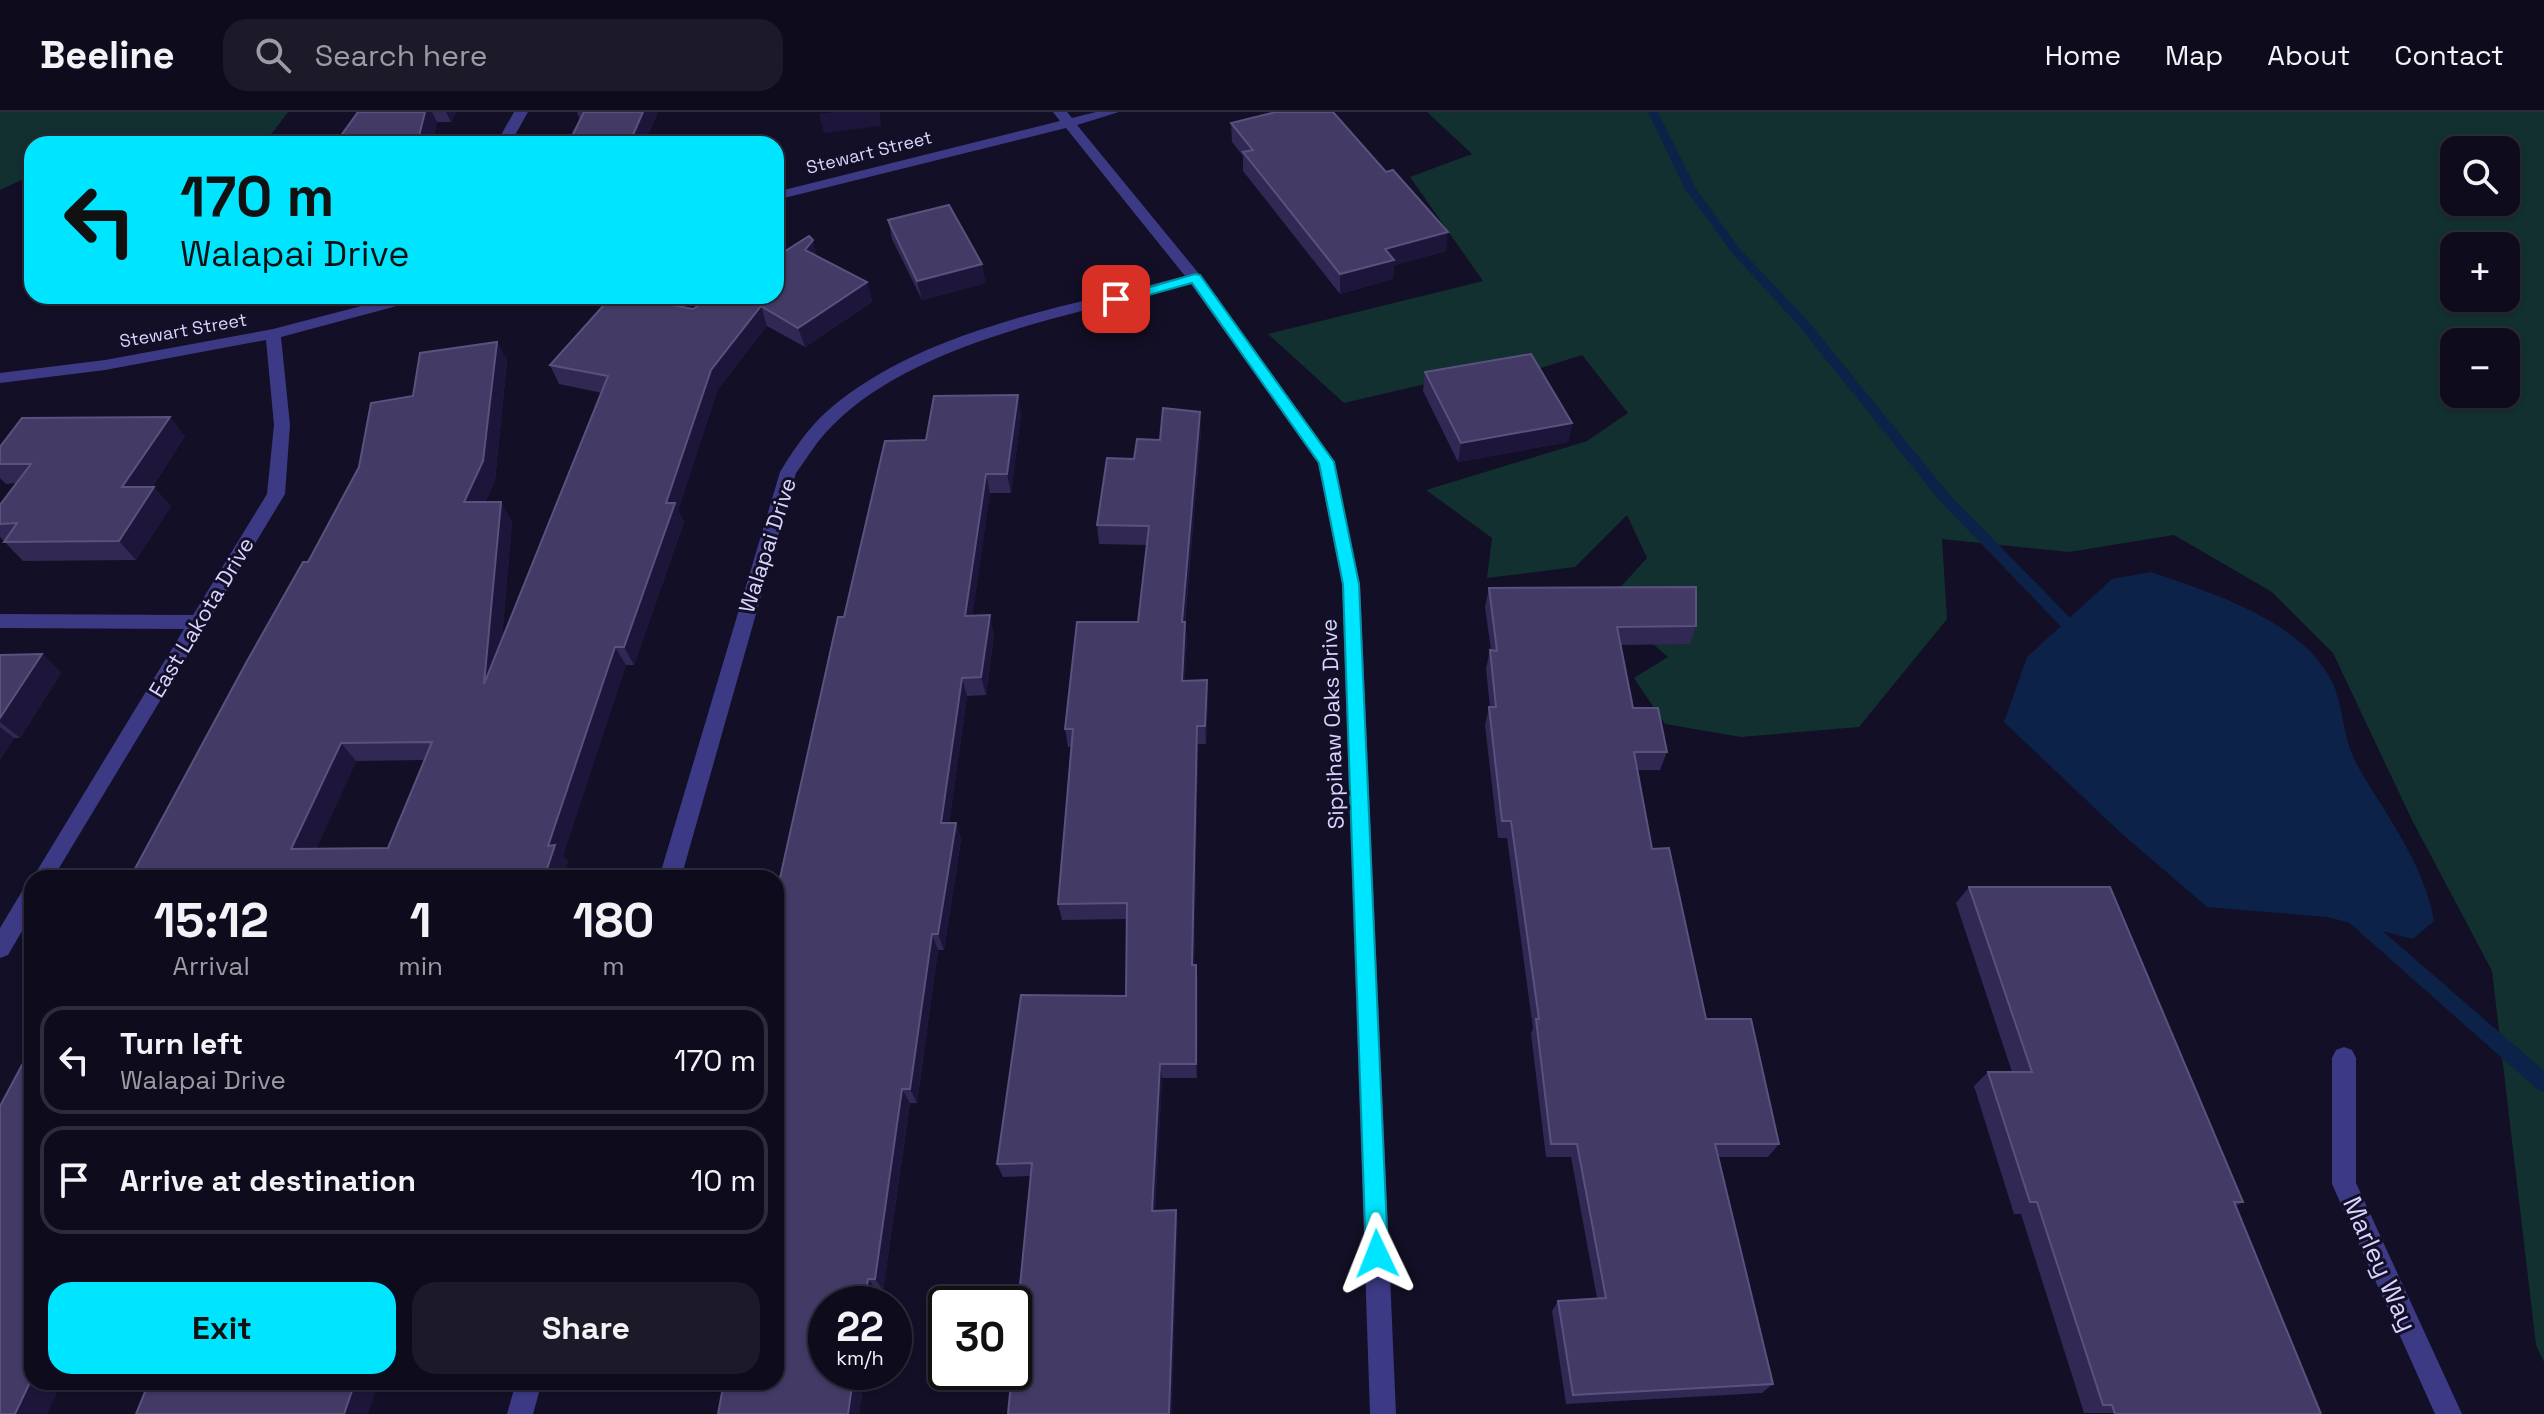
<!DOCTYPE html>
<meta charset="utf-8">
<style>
:root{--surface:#0e0b1c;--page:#1c1929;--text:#f1f3f6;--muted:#9b9ba3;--line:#2e2b3b;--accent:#00e5ff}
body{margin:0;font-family:"Space Grotesk",sans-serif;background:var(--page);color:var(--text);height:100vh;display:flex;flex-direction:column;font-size:30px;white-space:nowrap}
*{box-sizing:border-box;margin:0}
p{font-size:26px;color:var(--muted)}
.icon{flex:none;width:44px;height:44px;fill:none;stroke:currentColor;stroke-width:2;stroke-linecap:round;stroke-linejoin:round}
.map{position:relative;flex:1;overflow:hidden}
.panel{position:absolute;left:24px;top:758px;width:760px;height:520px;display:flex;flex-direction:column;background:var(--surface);border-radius:24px;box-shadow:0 2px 6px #0004,0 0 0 2px var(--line)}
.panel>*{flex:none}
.hud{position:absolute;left:24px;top:24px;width:760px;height:168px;border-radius:24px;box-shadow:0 2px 6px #0004,0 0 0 2px var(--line);background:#00e5ff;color:#111;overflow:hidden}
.controls{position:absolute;left:2440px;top:24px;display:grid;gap:16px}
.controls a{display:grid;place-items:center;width:80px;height:80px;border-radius:16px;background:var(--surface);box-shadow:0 2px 6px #0004,0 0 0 2px var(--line);font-size:40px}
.speed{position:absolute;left:808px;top:1174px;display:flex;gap:16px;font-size:40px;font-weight:700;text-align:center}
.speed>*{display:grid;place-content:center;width:104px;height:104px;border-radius:50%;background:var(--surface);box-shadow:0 2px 6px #0004,0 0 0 2px var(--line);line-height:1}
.speed small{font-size:20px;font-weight:400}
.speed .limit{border:4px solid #111;border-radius:12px;background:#fff;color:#111}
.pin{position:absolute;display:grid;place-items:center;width:68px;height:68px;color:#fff;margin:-34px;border-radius:16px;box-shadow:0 4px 12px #0006}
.me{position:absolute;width:88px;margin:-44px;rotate:358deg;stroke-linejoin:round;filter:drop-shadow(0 0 6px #0008)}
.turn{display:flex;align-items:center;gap:28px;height:168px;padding:0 24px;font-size:36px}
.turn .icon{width:104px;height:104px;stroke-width:2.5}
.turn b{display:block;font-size:56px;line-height:68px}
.eta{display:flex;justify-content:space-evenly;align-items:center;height:136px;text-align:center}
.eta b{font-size:48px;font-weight:600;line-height:56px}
.button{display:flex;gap:16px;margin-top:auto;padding:16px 24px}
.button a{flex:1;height:92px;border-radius:24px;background:var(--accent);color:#111;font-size:32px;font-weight:600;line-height:92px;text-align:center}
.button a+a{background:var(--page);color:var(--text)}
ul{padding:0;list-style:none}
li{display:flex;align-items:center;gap:24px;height:108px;margin:0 16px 12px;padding:0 8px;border:4px solid var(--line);border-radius:24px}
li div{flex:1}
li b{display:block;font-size:30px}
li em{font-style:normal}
header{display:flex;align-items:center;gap:48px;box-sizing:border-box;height:112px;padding:0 40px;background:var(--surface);border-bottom:2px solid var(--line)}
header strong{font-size:38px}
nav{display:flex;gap:44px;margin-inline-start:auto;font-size:28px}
.search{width:560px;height:72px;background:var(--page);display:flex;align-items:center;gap:20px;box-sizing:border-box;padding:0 28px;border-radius:24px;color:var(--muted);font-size:30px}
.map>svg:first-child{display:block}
.green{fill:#12302f;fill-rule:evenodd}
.water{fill:#0c2248}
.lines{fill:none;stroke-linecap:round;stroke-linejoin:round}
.stream{fill:#0c2248;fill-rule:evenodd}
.minor{fill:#3d3a85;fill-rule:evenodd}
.wall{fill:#312854;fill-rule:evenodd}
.shaded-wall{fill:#1d163a}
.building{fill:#433a66;stroke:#5a527e;stroke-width:2;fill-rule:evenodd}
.route{fill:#00e5ff;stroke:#0095a6;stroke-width:2}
.labels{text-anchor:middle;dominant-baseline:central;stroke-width:6;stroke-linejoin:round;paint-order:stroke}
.far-street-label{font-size:18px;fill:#d9d4ff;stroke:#130f26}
.street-label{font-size:22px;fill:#d9d4ff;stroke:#130f26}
.near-street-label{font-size:26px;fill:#d9d4ff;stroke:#130f26}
</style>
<header>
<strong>Beeline</strong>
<div class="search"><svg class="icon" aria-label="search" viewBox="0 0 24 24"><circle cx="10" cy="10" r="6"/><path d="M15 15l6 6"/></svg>Search here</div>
<nav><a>Home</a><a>Map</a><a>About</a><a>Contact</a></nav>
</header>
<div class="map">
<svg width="2544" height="1302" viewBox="0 0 2544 1302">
<rect width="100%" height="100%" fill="#130f26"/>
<g class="green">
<path d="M0,0H288L264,32H32V63L0,78Z"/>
<path d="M1427,0H2544V1250L2536,1233L2492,859L2412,708L2333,541L2272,480L2174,423L2069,440L1942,427L1947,507L1859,615L1741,625L1665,612L1634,566L1668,545L1606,491L1647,446L1627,403L1575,455L1487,466L1492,426L1426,378L1587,329L1628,301L1582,243L1531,259L1494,256L1344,291L1268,222L1483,169L1410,65L1472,42ZM2454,38H2506V90H2454ZM2454,134H2506V186H2454ZM2454,230H2506V282H2454Z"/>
</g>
<path class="water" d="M2151,460C2209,480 2298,507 2330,566C2345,593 2341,627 2360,658C2388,706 2425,754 2434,809L2413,827L2327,805L2207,795L2122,722L2004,610L2027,545L2112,467Z"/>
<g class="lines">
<g class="stream">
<path d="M1648,0H1658L1696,77L1740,137L1807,208L1949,382L2084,520L2086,524L2084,528H2074L1939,388L1799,214L1732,141L1685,77Z"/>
<path d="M2350,793L2356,796L2544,959V980L2537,977L2344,806L2341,801L2344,796Z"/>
</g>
<g class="minor">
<path d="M514,0H528L510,32H496Z"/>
<path d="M1053,0H1067L1072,6L1096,0H1119L1077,13L1200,163L1332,346L1360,472L1396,1302H1370L1342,472L1318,351L1191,172C1080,201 916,229 833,313C818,327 808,345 796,361L681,766H659L780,360C792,340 807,318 824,302C918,217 1067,195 1185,164L1066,16L776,88V80L1060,9Z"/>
<path d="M400,184H426L423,187L281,225L290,313L285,382L53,766L32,767L184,517L0,516V502L193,503L267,382L274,313L266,228L105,258L0,271V261L105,248L273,217Z"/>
<path d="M32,774V802L8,843L0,846V816L24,776Z"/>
<path d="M2344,935L2352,938L2356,946V1071L2462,1302H2435L2332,1072V946L2336,938Z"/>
<path d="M516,1270H542L533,1302H507Z"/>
</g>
</g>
<g class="wall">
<path d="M358,0H456L451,10H437L432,32H335Z"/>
<path d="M577,0H658L644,32H568L580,8Z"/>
<path d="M1231,11L1446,139L1394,153L1393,167L1340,182L1243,59V44L1232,30Z"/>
<path d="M888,108L986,171L922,188L892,127Z"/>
<path d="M818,144L867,170L872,190L805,235L767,214L718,277L678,398L684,410L634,553H626L563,743L568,750L130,766L308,450L413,284L497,230L507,249L495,368L485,390L512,409L502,527L602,281L559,272L550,253L693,197ZM425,648L388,736L316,737L356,649Z"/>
<path d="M1425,260L1572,311L1568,330L1458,350L1423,279Z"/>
<path d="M1021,303L1011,381H990L972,504L994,522L986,583L967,584L949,711H956L961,728L944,838H938L917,991H910L883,1178H877L826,1260H865L859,1302L776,1270L844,505L926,328Z"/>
<path d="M1201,319L1185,510L1187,528L1184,569L1207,568L1208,586L1206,632H1198L1194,853H1196L1198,868L1197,966H1162L1155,1098L1178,1110L1030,1064L1003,1065L997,1052L1126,884L1127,807L1062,808L1058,792L1071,635H1068L1065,617L1138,510L1147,433L1099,432L1097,413L1134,347Z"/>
<path d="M185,324L152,375L171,394L136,448L23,449L0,425V393L16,371L6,372L0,366V335Z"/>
<path d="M1489,476L1696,514L1690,532L1621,533L1633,596L1667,640L1660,658H1637L1652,737L1706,907L1779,1032L1768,1045H1718L1773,1272L1762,1281L1566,1292L1552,1199L1558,1189L1597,1186L1571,1045H1546L1531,922L1533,916L1507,726H1498L1485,613L1489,595H1490L1486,557L1490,538H1491L1485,495Z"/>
<path d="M42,542L61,561L20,626H14L0,648V543Z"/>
<path d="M1969,775L2243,1090L2236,1094L2321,1302L2084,1301L2021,1102H2014L1974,974L1988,960H2012L1956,791Z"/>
</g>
<g class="shaded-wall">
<path d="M425,0H432L437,10L432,32H417Z"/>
<path d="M446,0H456L451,10Z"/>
<path d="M643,0H658L644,32H629Z"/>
<path d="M835,0H880L881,14L824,21L819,2Z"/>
<path d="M1448,120L1446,139L1394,153L1393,167L1340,182V162L1385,137Z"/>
<path d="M813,128L818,148L805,138Z"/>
<path d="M982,152L986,171L922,188L917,169Z"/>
<path d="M867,170L872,190L805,235L798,216Z"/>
<path d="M761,194L767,214L718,277L678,398L684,410L634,553L624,535L666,391L711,258Z"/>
<path d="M497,230L507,249L495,368L476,409L464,390Z"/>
<path d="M1018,283L1021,303L1011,381L1007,362Z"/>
<path d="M1200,300L1201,319L1183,528L1182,510Z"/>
<path d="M170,305L185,324L139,394L122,375Z"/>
<path d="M1572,311L1568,330L1458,350L1461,331Z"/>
<path d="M986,362L990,381L970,522L965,504Z"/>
<path d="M154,375L171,394L136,448L119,429Z"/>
<path d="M501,390L512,409L497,590L484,572Z"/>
<path d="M990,503L994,522L986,583L981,565Z"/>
<path d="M1185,510L1187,528L1184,587L1182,569Z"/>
<path d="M615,535L626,553L563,743L568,750L563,766H544L548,734Z"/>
<path d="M42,542L61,561L20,626L0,610V606Z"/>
<path d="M962,566L967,584L947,728L941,711Z"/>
<path d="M1207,568L1208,586L1206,632L1205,614Z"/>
<path d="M1197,614L1198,632L1194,868L1192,853Z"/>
<path d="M0,615L14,626L0,648Z"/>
<path d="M341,631L356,649L309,754L291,737Z"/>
<path d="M956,711L961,728L944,838L938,822Z"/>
<path d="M932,822L938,838L917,991L910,977Z"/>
<path d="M1196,853L1198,868L1197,966L1196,952Z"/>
<path d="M1160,952L1162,966L1154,1110L1152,1099Z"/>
<path d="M902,977L910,991L883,1178L875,1167Z"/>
<path d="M1176,1098L1178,1110L1172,1302H1169Z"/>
<path d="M868,1167L877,1178L875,1192H864Z"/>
<path d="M854,1260H865L859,1302H848Z"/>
<path d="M32,1266V1270H62L47,1302H15Z"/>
<path d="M355,1270H379L368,1302H344Z"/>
</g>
<g class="building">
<path d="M358,0H425L417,32H335Z"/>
<path d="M584,0H643L629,32H568Z"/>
<path d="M1276,0H1333L1386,60L1393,58L1448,120L1385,137L1394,148L1340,162L1243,40L1253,38L1231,11Z"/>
<path d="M949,93L982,152L917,169L888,108Z"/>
<path d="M809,124L813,128L805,138L867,170L798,216L761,194L711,258L666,391H675L624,535H615L548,734L555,733L544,766H130L246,551L303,450H308L359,355L371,291L413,284L420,241L497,230L483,349L464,390H501L484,572L608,264L550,253L612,184H625L693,197L713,184H776V145ZM432,630L388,736L291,737L341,631Z"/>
<path d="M1531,242L1572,311L1461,331L1425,260Z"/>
<path d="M1018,283L1007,362H986L965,504L990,503L981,565L962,566L941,711H956L938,822H932L910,977H902L875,1167H868L864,1192H826V1260H854L848,1302H718L724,1270H776V784L838,505H844L885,329L926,328L934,284Z"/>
<path d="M1163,296L1200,300L1182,510H1185L1182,569L1207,568L1205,614H1197L1192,853H1196V952H1160L1152,1099L1176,1098L1169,1302H1008L1012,1260H1014V1235L1032,1051L997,1052L1021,883L1126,884L1127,791L1058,792L1073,617H1065L1077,510H1138L1149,414L1097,413L1107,346L1134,347L1137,327L1160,328Z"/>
<path d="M170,305L122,375H154L119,429L4,430L17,411L0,412V393L31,352H0V335L22,306Z"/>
<path d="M1696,475V514L1617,515L1633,596H1658L1667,640H1634L1652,737L1669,736L1706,907H1751L1779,1032H1715L1773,1272L1573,1283L1558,1189L1606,1186L1577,1032H1551L1536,907H1539L1511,709H1502L1489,595H1496L1490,538L1497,539L1489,476Z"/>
<path d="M42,542L0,606V543Z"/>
<path d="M1969,775H2110L2243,1090H2234L2321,1302H2115L2112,1293H2103L2037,1090H2030L1988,960H2032Z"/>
<path d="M29,940H32V1266L15,1302H0V994Z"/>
<path d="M149,1270H355L344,1302H136Z"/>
</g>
<path class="route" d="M1195,162L1200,163L1334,350L1359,472L1388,1142L1385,1150L1377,1154L1369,1150L1366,1142L1343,472L1319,351L1192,171L1116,192L1109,187Z"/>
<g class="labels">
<g class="far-street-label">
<text transform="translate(869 40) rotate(-14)">Stewart Street</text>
<text transform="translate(183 218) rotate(-10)">Stewart Street</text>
</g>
<g class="street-label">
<text transform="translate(767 433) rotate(-72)">Walapai Drive</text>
<text transform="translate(201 505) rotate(-59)">East Lakota Drive</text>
<text transform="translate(1332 612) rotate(-92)">Sippihaw Oaks Drive</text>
</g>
<g class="near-street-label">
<text transform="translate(2380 1152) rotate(66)">Marley Way</text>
</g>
</g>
</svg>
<div class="controls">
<a><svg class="icon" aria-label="search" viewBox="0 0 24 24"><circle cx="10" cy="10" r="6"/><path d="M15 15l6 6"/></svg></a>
<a>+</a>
<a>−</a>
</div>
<div class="speed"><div>22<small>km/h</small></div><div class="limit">30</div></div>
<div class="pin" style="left:1116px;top:187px;background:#d93025"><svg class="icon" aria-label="arrive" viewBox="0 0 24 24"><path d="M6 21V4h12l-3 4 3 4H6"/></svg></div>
<svg class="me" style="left:1377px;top:1142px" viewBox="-20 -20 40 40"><path d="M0-17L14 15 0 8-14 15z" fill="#00e5ff" stroke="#fff" stroke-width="4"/></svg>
<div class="hud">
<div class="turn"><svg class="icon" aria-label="left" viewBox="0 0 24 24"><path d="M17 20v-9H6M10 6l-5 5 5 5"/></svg><div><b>170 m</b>Walapai Drive</div></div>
</div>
<section class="panel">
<div class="eta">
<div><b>15:12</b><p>Arrival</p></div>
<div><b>1</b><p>min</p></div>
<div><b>180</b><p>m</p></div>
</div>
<ul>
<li><svg class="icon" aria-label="left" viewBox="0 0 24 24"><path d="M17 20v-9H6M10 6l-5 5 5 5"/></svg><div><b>Turn left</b><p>Walapai Drive</p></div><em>170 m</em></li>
<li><svg class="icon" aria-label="arrive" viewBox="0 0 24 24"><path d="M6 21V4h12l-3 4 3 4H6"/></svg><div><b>Arrive at destination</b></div><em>10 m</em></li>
</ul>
<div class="button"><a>Exit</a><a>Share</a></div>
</section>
</div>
